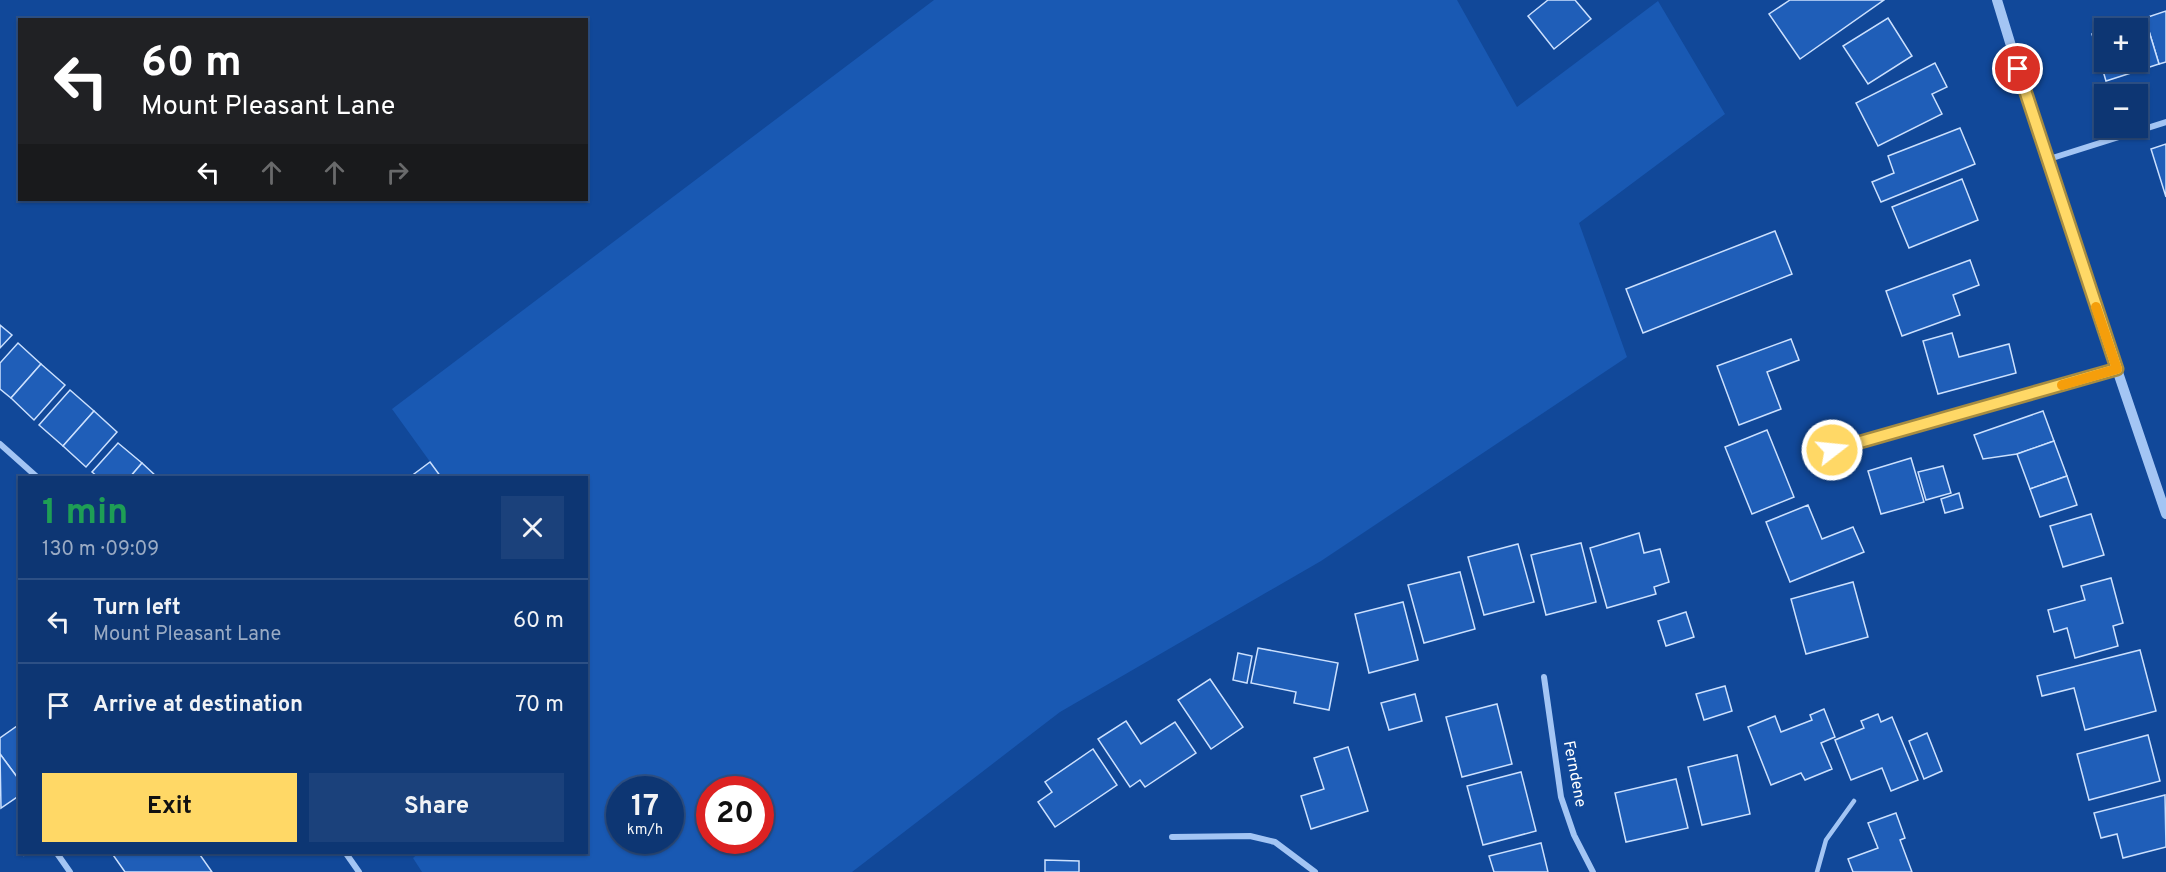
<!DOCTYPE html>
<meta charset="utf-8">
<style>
:root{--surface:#0d3673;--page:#1b417b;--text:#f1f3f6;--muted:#9aabc4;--line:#2d5085;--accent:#ffd866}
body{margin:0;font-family:Overpass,sans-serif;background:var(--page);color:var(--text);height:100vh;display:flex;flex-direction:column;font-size:22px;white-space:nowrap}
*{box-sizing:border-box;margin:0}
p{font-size:20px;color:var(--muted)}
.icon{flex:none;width:33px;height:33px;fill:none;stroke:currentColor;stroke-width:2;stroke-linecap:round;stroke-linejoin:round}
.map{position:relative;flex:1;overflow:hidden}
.sheet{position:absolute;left:18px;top:476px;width:570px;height:378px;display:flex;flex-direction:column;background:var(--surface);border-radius:0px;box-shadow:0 2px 4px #0004,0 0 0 2px var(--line)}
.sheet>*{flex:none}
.hud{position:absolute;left:18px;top:18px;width:570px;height:183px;border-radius:0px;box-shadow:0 2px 4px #0004,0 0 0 2px var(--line);background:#202124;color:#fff;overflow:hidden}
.controls{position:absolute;left:2094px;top:18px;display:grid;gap:12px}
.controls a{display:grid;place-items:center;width:54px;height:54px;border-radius:0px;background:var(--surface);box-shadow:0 2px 4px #0004,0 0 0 2px var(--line);font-size:30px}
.speed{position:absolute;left:606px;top:776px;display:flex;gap:12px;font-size:30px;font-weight:700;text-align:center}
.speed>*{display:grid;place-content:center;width:78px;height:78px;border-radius:50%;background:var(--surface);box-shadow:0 2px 4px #0004,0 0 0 2px var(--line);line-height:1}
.speed small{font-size:15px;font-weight:400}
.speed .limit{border:9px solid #d22;background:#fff;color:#111}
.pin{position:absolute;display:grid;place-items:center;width:51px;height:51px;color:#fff;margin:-26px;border:3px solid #fff;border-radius:50%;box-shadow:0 2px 6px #0007}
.me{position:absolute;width:66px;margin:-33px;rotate:74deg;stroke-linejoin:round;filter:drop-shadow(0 0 4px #0008)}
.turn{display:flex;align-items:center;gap:21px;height:126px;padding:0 24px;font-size:27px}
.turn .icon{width:78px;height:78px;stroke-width:2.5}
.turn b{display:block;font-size:42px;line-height:51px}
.lanes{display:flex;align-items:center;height:57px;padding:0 24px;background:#0003;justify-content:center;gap:30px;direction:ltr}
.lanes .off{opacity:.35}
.round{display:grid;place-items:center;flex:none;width:63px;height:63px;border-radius:0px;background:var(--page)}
.headline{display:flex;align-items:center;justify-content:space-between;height:102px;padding:0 24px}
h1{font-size:36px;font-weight:700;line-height:45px;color:#1e9e55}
.cta{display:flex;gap:12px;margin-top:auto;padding:12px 24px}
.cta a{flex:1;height:69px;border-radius:0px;background:var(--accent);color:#111;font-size:24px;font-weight:700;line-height:69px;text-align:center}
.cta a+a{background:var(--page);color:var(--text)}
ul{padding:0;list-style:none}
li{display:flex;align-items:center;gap:18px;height:84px;padding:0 24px;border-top:2px solid var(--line)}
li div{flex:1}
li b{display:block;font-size:22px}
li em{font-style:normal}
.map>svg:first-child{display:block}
.green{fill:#1959b3;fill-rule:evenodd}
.building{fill:#1f5eb8;stroke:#cbe0fe;stroke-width:1.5}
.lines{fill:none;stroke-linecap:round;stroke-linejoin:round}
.service{stroke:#a3c5f4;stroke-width:4.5}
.minor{stroke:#a3c5f4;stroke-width:6}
.tertiary{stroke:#a3c5f4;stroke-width:10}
.route-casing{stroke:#a68c42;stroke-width:15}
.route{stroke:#ffd866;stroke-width:10}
.slow{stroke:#f59e0b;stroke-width:10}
.labels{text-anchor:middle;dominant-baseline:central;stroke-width:6;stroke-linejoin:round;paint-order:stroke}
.street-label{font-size:16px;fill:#fff;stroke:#114899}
</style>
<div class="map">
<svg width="2166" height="872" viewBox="0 0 2166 872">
<rect width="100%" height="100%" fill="#114899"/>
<path class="green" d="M934,0H1457L1517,107L1658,1L1725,114L1579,223L1627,357L1321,561L1060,712L852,872H422L413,858L420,852H586V477H441L392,409ZM620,789H670V840H620ZM710,789H760V840H710Z"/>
<g class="building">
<path d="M1548,0H1575L1591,19L1554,49L1528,16Z"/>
<path d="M1790,0H1884L1800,59L1769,14Z"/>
<path d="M2166,11V62L2159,64L2145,18Z"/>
<path d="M1888,18L1912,56L1868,84L1843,46Z"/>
<path d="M2145,18L2159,64L2106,81L2092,34L2104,30V62H2138V28H2109Z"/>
<path d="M1935,63L1947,87L1932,94L1942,114L1878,146L1856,103Z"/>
<path d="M1960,128L1975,164L1881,202L1872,182L1894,173L1888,156Z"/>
<path d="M2166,144V197L2151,149Z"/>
<path d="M1962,179L1978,220L1909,248L1892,207Z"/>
<path d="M1775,231L1792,274L1643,333L1626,289Z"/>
<path d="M1970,260L1979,285L1953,295L1960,315L1902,336L1886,291Z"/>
<path d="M0,325L12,335L0,348Z"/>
<path d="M1952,333L1959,357L2009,344L2016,373L1938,394L1923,341Z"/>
<path d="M1791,339L1799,360L1767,372L1781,409L1739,425L1717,366Z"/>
<path d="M18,343L41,364L11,398L0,389V363Z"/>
<path d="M41,364L65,385L34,420L11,398Z"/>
<path d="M70,390L94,411L63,446L39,425Z"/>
<path d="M94,411L117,432L86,467L63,446Z"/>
<path d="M2043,411L2054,441L2017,454L1983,459L1974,435Z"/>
<path d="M1767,430L1794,497L1752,514L1725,447Z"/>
<path d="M2054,441L2067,476L2030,489L2017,454Z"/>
<path d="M118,443L142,463L130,477H98L92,472Z"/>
<path d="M1911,458L1924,502L1881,514L1868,471Z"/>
<path d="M430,462L441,477H410Z"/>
<path d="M142,463L157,477H130Z"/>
<path d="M1943,466L1951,493L1926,500L1918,472Z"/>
<path d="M2067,476L2077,505L2040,517L2030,489Z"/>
<path d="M1959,493L1963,508L1945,513L1941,499Z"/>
<path d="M1808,505L1822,539L1853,527L1864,552L1790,582L1766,522Z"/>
<path d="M2091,514L2104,555L2063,567L2050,526Z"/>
<path d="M1639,533L1644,553L1660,549L1669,582L1654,587L1656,594L1607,608L1590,548Z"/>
<path d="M1581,543L1596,602L1546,615L1531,555Z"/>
<path d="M1518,544L1534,602L1484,615L1468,557Z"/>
<path d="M1460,572L1475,629L1424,643L1408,585Z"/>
<path d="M2111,578L2123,623L2113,626L2118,646L2075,658L2067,628L2054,632L2048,610L2085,600L2081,586Z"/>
<path d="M1853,582L1868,637L1806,654L1791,599Z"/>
<path d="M1403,602L1418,660L1369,673L1355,614Z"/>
<path d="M1686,612L1694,637L1666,646L1658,621Z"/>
<path d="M1258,648L1338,663L1329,710L1294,703L1296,692L1251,683Z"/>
<path d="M2140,650L2156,711L2085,730L2074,688L2042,696L2037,676Z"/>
<path d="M1238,653L1252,656L1247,683L1233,680Z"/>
<path d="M1210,679L1243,727L1211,749L1178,700Z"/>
<path d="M1725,686L1732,711L1704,720L1696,694Z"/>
<path d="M1415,694L1422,721L1389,730L1381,703Z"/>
<path d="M1497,704L1512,764L1462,777L1446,717Z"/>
<path d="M1824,709L1835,737L1821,743L1832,769L1805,780L1801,773L1771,785L1748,727L1775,716L1781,732L1812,720L1810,715Z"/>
<path d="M1878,714L1881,722L1892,717L1918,780L1891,791L1882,768L1851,780L1835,740L1864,728L1861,721Z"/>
<path d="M1126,721L1141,744L1175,722L1196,753L1145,787L1140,780L1130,787L1098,739Z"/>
<path d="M17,726L20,730V781L0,754V738Z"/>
<path d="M1927,733L1942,771L1924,779L1909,741Z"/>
<path d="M2148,735L2160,781L2089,800L2077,754Z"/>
<path d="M1348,747L1368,811L1311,829L1301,796L1324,789L1314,758Z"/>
<path d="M1093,749L1117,785L1055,827L1038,802L1052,792L1045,782Z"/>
<path d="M0,754L20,781V795L1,808Z"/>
<path d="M1737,755L1750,814L1702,825L1688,767Z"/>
<path d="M1521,772L1536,831L1483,845L1467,786Z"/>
<path d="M1676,779L1688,828L1626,842L1615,793Z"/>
<path d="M2165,795L2166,847L2123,858L2117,834L2101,838L2094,813Z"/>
<path d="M1896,813L1905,838L1900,840L1912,872H1853L1848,859L1878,848L1868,823Z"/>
<path d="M1541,843L1548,872H1494L1489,856Z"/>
<path d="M111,852H198L212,872H125Z"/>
<path d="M1045,860L1079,861V872H1045Z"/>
</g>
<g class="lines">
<g class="service">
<path d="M1832,450L2117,369"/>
<path d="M1817,872L1826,840L1854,801"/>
</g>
<g class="minor">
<path d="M2046,160L2166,122"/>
<path d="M0,444L37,477"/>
<path d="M1544,677L1561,797L1574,835L1593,872"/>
<path d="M1172,837L1250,836L1275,842L1315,872"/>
<path d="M56,852L70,872"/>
<path d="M345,852L359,872"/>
<path d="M24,853L26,852"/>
</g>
<path class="tertiary" d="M1997,0L2046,160L2166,514"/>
</g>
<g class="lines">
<g class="route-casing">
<path id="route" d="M1832,450L2117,369L2018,69"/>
</g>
<use href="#route" class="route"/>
<path class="slow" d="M2062,385L2117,369L2096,307"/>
</g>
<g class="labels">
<g class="street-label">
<text transform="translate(1574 774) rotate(79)">Ferndene</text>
</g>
</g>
</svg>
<div class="controls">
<a>+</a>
<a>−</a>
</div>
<div class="speed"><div>17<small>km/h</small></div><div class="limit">20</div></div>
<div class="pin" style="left:2018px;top:69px;background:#d93025"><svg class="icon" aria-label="arrive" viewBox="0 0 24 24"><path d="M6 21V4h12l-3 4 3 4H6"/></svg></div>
<svg class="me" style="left:1832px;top:450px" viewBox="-20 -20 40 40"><circle r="17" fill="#ffd866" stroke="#fff" stroke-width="3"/><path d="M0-11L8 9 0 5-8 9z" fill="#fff"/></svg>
<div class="hud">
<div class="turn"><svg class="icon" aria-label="left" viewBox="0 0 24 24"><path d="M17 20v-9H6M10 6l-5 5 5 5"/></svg><div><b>60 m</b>Mount Pleasant Lane</div></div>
<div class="lanes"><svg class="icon" aria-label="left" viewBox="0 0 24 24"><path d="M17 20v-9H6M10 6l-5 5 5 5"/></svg><svg class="icon off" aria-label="ahead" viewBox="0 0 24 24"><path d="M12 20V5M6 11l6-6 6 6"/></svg><svg class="icon off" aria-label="ahead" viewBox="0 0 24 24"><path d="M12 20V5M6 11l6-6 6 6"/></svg><svg class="icon off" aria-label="right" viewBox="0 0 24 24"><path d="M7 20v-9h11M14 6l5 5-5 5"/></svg></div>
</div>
<section class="sheet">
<div class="headline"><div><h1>1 min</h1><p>130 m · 09:09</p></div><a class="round"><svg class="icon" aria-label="close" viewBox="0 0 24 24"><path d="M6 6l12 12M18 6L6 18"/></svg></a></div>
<ul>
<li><svg class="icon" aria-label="left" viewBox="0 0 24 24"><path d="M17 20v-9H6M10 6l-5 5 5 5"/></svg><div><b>Turn left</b><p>Mount Pleasant Lane</p></div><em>60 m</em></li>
<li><svg class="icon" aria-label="arrive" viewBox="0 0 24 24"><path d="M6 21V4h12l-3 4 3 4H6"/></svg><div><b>Arrive at destination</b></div><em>70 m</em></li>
</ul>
<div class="cta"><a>Exit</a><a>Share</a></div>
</section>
</div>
